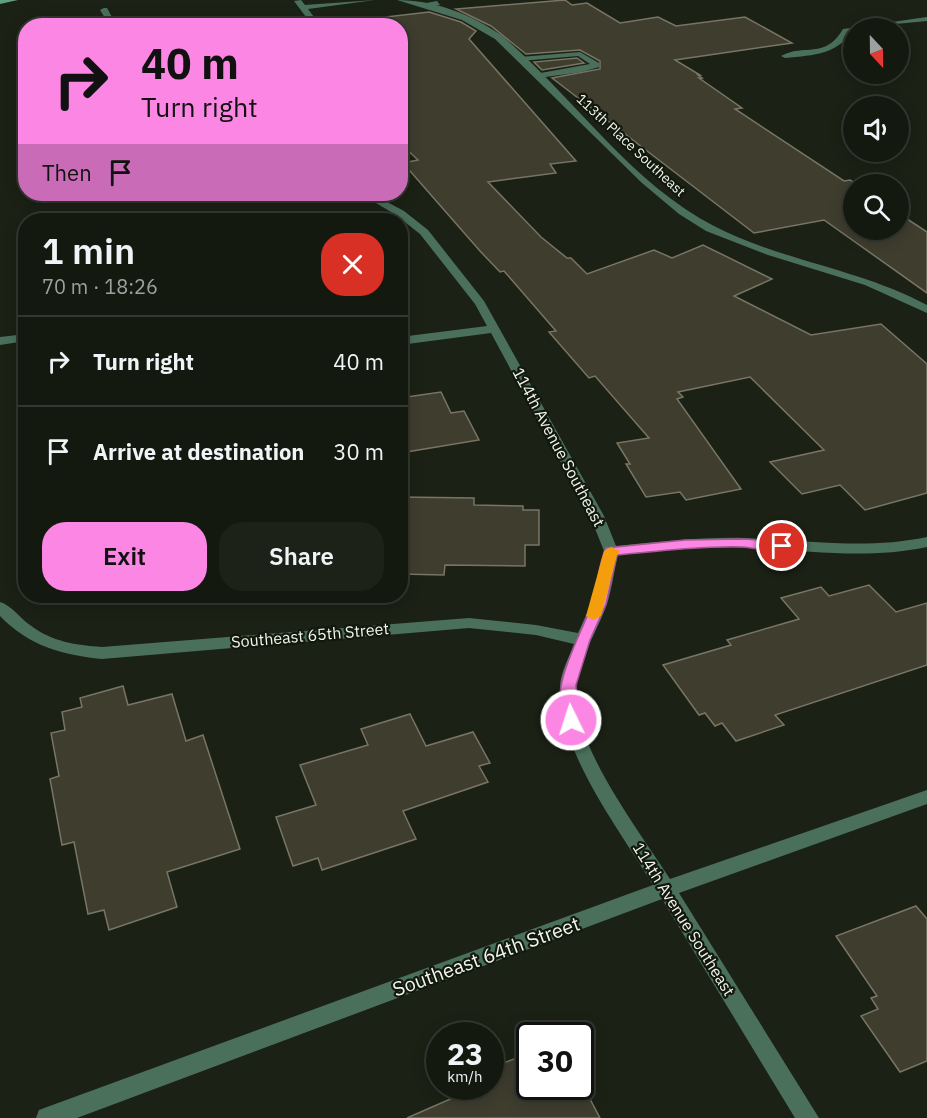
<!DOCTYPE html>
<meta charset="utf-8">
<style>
:root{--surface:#141910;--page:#1d2219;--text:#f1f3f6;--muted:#9da09f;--line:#333830;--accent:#fc86e4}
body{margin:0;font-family:"IBM Plex Sans",sans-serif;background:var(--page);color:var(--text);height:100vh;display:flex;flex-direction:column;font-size:22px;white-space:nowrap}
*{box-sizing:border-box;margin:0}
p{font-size:20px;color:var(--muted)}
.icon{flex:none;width:33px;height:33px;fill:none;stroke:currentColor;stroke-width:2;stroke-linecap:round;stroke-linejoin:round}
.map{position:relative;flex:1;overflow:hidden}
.side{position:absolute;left:18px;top:213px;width:390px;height:390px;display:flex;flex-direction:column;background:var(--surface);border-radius:24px;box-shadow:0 3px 15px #0003,0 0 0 2px var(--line)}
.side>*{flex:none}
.banner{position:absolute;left:18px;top:18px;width:390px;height:183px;border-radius:24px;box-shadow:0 3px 15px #0003,0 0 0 2px var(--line);background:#fc86e4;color:#111;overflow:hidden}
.needle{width:39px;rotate:158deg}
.controls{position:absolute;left:843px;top:18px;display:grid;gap:12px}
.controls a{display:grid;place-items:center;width:66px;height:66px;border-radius:50%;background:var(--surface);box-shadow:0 3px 15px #0003,0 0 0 2px var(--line);font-size:30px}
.speed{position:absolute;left:426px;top:1022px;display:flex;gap:12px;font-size:30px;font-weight:700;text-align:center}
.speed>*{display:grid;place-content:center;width:78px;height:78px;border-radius:50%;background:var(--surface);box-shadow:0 3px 15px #0003,0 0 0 2px var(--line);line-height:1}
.speed small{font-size:15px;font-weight:400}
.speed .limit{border:3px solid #111;border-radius:9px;background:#fff;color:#111}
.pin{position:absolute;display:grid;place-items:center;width:51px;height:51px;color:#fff;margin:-26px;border:3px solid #fff;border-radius:50%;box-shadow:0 2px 6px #0007}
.me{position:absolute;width:66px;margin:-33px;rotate:356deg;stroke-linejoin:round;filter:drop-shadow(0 0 4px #0008)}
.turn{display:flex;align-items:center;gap:21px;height:126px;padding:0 24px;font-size:27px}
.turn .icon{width:78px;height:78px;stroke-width:2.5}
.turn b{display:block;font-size:42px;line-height:51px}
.then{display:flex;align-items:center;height:57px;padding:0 24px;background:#0003;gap:12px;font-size:22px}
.round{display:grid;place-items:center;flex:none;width:63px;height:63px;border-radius:24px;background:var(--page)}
.headline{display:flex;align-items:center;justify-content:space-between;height:102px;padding:0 24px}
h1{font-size:36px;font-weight:600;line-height:45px}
.primary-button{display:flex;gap:12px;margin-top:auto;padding:12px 24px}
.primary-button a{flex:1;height:69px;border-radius:24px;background:var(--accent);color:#111;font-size:24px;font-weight:600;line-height:69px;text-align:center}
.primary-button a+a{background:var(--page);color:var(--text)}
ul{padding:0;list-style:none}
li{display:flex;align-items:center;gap:18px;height:90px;padding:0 24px;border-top:2px solid var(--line)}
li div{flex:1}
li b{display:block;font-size:22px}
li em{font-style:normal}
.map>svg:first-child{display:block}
.building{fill:#3f3d2e;stroke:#787565;stroke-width:1.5}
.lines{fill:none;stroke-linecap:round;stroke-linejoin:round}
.lane{fill:#4a705c;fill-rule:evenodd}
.street{fill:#4a705c;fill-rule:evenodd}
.secondary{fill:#609f7f;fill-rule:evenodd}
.route{fill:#fc86e4;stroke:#a45794;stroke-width:1.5}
.slow{fill:#f59e0b}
.labels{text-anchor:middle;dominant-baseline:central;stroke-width:4.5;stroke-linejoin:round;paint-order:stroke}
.far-street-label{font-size:14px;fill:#f1f5ed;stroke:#12180c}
.street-label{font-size:16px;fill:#f1f5ed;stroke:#12180c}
.near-street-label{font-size:20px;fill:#f1f5ed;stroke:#12180c}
</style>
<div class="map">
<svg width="927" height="1118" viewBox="0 0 927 1118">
<rect width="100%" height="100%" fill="#1b2115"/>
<g class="building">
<path d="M565,0L572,5L587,3L620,23L658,17L676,26L745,17L792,43L675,60L700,75H698L702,78H699L742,108L735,109L844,181L850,180L857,184H854V230H898V213L927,232V293L824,220L754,233L552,78L600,69V61L580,50L526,54L491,26L456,9Z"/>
<path d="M429,12L461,22L476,31L469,39L576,161L550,164L556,173L488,182L541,237L567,258H571L587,274L654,250L672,258L703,245L772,279L734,296L811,335L881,324L927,364V493L865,510L840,485L802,494L770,462L824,450L750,377L678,392L683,397L677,399L741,489L686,500L680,492L646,497L626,464H630L617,443L649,438L595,376L589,378L549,332L556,331L504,271L500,272L480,251L403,163L418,160L400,143V26H371L360,20Z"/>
<path d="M577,58L584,63L542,70L534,62Z"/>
<path d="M441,392L451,413L464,411L479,440L400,453V398Z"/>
<path d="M400,497L474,498V505L523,506V510H539V545H525V566L445,565L444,575L400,574Z"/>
<path d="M869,585L896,612L927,603V665L775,715L784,725L736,741L722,723L715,726L705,713L699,715L663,665L731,645L727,640L799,619L781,598L821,587L829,596Z"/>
<path d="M123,686L128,705L172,694L186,741L203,735L240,849L167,872L177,907L109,930L104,910L88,914L74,842L62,845L50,779L59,776L51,733L65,730L62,712L82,707L80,698Z"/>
<path d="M410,714L426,746L473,732L490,763L479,766L488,782L403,811L416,839L322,870L318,858L293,866L276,817L316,805L300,765L368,745L361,729Z"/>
<path d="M916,906L927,919V1061L900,1072L861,1016L878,1009L871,998L877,996L836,936Z"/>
<path d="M530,1053V1086H580V1080L600,1118H407L480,1086H490V1068Z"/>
</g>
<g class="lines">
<g class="lane">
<path d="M437,1L440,5L425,6L421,4Z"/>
<path d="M927,17V21L854,28C838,55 815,55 785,58L781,56C804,43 825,60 843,29Z"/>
<path d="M580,52L599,63V67L582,72L538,78L534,76L535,74L590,64L578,56L520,61L516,59L520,57Z"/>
</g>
<g class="street">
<path d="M301,0L305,5L375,0L308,9L317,21L316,26H308L309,21L294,1Z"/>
<path d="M397,0C434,0 471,14 501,35C572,95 630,183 714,226C782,261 860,269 927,305V313L865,285L768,255L706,231L679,214L642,183L495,39L462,20Z"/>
<path d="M104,8H107L117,26H110L100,10Z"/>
<path d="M361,194H372L404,211L428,230L484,301L604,516L616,546C659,542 702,537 744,538C807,540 865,550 927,537V547C865,560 807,550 745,548C703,546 660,551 618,555C614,571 612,589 607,604C598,630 579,658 576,685C570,742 640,832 670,879L927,790V804L679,893L819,1118H795L662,899L77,1118H36L39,1110L47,1107L653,885C620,830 559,753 560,687C560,674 569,657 574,644L536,635L469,628L102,659C62,655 29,646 0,616V602C11,605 20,618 30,625C52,642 76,645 102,647L469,618L536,625L578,633L591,604L604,551L590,516L491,333L400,345V337L487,326L475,304L420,234L396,215Z"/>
<path d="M26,334V341L0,345V337Z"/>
</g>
<path class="secondary" d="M0,0H18L0,4Z"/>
</g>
<path class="route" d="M744,539L782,542L789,546C780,556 756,548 744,547C701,546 659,551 617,555L606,604L590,640L576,685L578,720L576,724H565C546,690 582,635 592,603C598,586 598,564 606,548L685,540Z"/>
<path class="slow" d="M611,547L620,551L617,555L601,616L593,620L586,616L604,551Z"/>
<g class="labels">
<g class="far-street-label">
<text transform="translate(631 145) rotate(43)">113th Place Southeast</text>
</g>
<g class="street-label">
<text transform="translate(559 447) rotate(62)">114th Avenue Southeast</text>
<text transform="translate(310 635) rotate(-5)">Southeast 65th Street</text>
<text transform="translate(684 919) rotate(58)">114th Avenue Southeast</text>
</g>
<g class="near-street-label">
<text transform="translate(486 956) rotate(-20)">Southeast 64th Street</text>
</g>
</g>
</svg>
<div class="controls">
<a><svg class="needle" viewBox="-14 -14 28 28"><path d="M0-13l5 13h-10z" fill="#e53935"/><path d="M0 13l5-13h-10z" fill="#9da09f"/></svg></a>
<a><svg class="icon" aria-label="sound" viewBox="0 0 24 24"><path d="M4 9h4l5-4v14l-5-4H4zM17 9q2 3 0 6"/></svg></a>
<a><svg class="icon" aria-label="search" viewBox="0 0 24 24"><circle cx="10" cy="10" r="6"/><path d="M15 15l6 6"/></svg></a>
</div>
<div class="speed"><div>23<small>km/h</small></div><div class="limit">30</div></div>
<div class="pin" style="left:782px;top:546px;background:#d93025"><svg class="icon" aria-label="arrive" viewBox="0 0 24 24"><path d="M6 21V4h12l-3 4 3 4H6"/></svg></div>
<svg class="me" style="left:571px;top:720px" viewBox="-20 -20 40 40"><circle r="17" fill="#fc86e4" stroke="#fff" stroke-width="3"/><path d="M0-11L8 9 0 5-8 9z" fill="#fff"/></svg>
<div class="banner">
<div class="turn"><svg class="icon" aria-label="right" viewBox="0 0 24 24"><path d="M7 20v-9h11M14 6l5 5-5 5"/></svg><div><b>40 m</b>Turn right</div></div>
<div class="then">Then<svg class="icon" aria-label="arrive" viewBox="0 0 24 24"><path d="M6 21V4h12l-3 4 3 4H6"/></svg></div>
</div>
<section class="side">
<div class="headline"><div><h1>1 min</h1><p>70 m · 18:26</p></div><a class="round" style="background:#d93025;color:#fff"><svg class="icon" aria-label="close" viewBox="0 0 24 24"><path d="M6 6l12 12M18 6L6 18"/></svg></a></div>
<ul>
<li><svg class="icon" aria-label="right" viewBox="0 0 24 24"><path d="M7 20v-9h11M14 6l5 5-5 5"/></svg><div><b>Turn right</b></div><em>40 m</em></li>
<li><svg class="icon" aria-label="arrive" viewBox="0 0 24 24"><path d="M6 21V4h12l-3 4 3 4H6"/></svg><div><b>Arrive at destination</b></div><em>30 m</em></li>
</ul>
<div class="primary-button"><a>Exit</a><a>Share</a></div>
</section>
</div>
